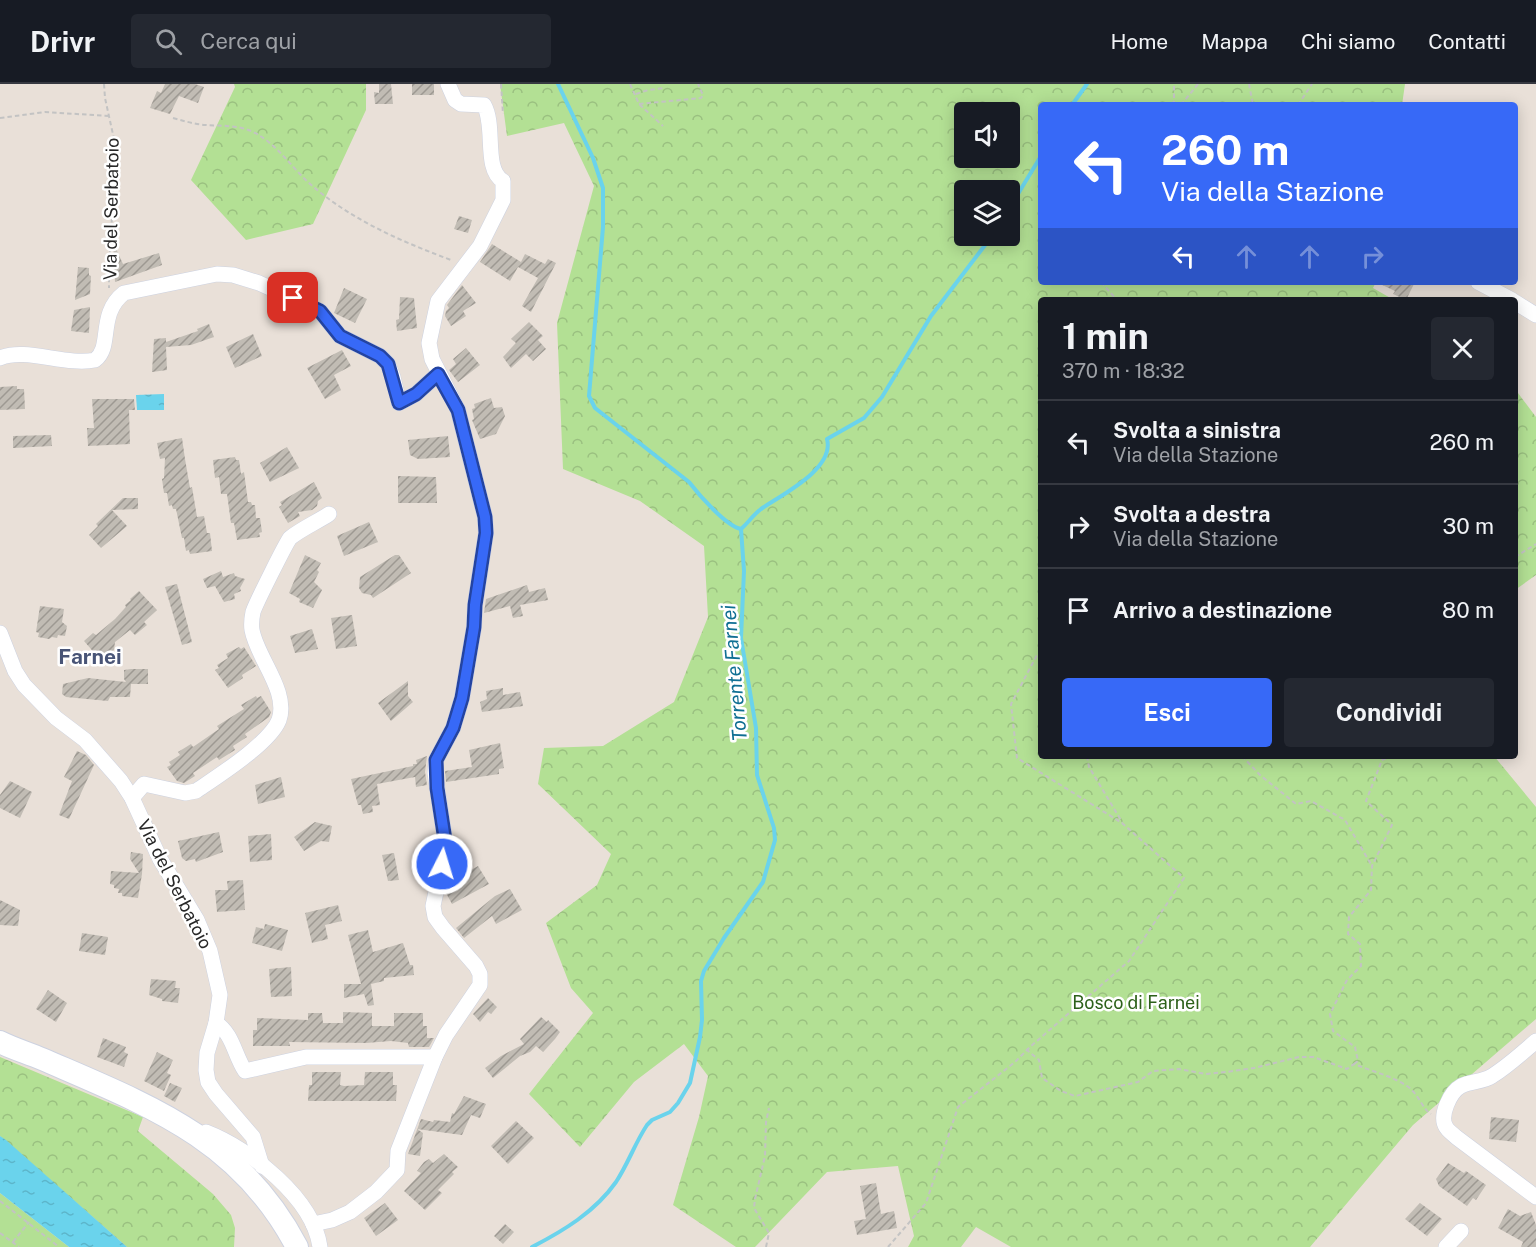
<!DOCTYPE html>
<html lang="it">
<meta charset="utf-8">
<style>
:root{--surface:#171b24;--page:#242831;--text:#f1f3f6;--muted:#9ea1a6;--line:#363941;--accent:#3769f7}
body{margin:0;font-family:"Public Sans",sans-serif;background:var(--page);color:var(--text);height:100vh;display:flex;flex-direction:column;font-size:22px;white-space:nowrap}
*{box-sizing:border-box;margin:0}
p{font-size:20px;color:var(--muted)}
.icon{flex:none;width:33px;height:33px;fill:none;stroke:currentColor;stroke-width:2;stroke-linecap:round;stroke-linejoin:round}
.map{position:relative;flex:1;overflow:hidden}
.drawer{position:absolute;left:1038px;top:213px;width:480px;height:462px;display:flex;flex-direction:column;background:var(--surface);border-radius:6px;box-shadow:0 3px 15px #0003}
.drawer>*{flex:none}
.guide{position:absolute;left:1038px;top:18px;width:480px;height:183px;border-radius:6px;box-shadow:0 3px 15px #0003;background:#3769f7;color:#fff;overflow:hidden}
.fabs{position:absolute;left:954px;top:18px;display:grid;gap:12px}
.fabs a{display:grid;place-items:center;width:66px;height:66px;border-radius:6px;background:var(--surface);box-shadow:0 3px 15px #0003;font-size:30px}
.pin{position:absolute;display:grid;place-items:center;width:51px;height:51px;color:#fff;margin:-26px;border-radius:12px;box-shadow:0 3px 9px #0006}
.me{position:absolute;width:66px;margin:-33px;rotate:5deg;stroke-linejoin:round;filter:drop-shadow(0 0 4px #0008)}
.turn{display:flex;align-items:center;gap:21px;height:126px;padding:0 24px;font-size:27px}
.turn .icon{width:78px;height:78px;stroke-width:2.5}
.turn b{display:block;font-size:42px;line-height:51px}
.lanes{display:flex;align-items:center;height:57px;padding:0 24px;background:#0003;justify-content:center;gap:30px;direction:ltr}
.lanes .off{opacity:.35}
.round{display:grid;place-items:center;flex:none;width:63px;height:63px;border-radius:6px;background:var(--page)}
.overview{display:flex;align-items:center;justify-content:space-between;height:102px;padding:0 24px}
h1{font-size:36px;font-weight:700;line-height:45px}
.cta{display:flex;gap:12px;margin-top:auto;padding:12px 24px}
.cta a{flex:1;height:69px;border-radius:6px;background:var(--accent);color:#fff;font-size:24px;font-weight:700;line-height:69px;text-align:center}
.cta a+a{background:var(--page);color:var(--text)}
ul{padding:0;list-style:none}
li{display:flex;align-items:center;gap:18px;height:84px;padding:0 24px;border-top:2px solid var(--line)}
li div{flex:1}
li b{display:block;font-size:22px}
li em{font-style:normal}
header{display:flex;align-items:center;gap:36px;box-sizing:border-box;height:84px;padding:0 30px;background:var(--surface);border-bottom:2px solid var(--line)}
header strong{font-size:28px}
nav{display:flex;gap:33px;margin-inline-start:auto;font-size:21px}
.search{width:420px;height:54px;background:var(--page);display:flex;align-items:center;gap:15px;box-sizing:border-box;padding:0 21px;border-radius:6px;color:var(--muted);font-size:22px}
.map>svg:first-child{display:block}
.grass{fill:#b3e094}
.forest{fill:url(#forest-crowns);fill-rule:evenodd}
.water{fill:url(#water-ripples)}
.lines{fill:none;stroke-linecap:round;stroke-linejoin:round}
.stream{stroke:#6ad3ec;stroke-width:4}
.building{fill:url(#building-hatch)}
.minor-casing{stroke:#cdd2e0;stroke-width:16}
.secondary-casing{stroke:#cdd2e0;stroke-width:24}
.path{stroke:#c3c3c3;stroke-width:2;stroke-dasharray:4.5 3;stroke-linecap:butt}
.minor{stroke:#fff;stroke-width:15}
.secondary{stroke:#fff;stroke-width:22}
.route-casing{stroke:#2444a1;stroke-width:15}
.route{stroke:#3769f7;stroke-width:10}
.labels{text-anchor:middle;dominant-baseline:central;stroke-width:5;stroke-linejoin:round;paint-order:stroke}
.street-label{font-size:18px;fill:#272727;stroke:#fff}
.park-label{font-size:18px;fill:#2d611a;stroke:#fff}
.water-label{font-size:20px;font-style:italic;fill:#0f6f93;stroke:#fff}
.quarter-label{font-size:21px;font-weight:bold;fill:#485476;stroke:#fff}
</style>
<header>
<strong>Drivr</strong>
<div class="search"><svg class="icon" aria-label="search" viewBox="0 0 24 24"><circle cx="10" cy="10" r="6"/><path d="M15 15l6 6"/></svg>Cerca qui</div>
<nav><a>Home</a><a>Mappa</a><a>Chi siamo</a><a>Contatti</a></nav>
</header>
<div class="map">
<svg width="1536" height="1163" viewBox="0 0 1536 1163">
<defs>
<pattern id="forest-crowns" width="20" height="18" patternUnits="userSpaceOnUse" patternTransform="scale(1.5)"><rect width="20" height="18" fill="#b3e094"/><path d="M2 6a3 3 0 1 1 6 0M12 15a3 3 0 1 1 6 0" fill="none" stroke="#9ac080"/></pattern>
<pattern id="water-ripples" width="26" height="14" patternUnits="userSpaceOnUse" patternTransform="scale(1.5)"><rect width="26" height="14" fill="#6ad3ec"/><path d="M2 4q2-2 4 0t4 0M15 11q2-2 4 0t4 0" fill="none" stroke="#5cb5ca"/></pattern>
<pattern id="building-hatch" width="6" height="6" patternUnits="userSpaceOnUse" patternTransform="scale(1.5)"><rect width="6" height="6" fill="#c1bcb4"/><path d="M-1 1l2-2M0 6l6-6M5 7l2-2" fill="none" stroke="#9d9992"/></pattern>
</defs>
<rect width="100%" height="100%" fill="#e9e0d8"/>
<path class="grass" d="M0,1109L69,1163H0Z"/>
<g class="forest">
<path d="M234,0H366V26L313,140L246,156L191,96L235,3Z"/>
<path d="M500,0H1405L1402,21H1041V198H1376L1373,204L1394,216H1041V672H1494L1536,723V935L1413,1041L1310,1163H1011L976,1143L961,1163H908L914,1152L898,1082L827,1088L755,1163H736L673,1121L699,1033L708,992L684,960L634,998L580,1063L529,1010L593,929L571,904L546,839L597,801L611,770L538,700L544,664L603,662L674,618L708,533L704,462L640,417L563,385L557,239L594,102L564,39L507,52ZM964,28H1010V74H964ZM964,106H1010V152H964Z"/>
<path d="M1515,305L1536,333V491L1515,506Z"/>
<path d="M0,973L143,1033L138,1047L213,1110L231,1131L235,1144L234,1163H127L0,1052Z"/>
</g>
<g class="water">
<path d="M164,310V326H137L136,311Z"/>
<path d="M0,1052L6,1056L127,1163H69L0,1109Z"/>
</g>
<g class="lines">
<g class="stream">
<path d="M1072,21L1087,0"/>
<path d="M1010,123L1041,72"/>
<path d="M741,445C748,439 753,431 761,425C781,411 835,385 827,355L864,334L882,313L931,232L992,152"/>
<path d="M532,1163C563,1147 595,1128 616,1098C628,1080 635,1059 647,1041L652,1036L670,1028L678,1019L690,999L700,953L702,936L701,897L704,887L724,854L763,798L775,756L774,744L757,691L756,644L741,554L744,487L741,445C726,442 699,411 689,398L595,324L589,312L603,143V104L593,74L558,0"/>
</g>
</g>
<g class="building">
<path d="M165,0H195L204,3L198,19L179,12L170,30L150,24L157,7L161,9Z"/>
<path d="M379,0H391L393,20H375L374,8L379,9Z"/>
<rect x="412" y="0" width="22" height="11"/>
<path d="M459,132L472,136L468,149L454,145Z"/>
<path d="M113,158L123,180L159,169L162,181L115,198Z"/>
<path d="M492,160L521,178L525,170L545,180L548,175L556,179L531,228L522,222L538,194L518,183L510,197L480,178Z"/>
<path d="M78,183L89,184V191L91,192L90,210L75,216Z"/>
<path d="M1376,198H1415L1406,216L1393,210L1395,207Z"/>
<path d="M462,201L476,219L463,227L466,232L451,242L445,232L446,227L449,224L447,221Z"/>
<path d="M344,204L367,215L355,239L334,229Z"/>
<path d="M400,213L414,214L417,244L397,247L396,236L399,235Z"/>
<path d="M90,223L89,249L71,247L74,226Z"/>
<path d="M529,238L543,252L538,256L546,265L533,277L526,270L511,284L503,273L516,259L511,255Z"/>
<path d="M209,240L214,253L191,261L166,263L167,286L152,288L154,255L166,254V258L198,247L197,245Z"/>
<path d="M253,250L262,272L235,284L226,263Z"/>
<path d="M466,264L480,281L458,298L449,286L456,280L453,275Z"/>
<path d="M342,266L351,282L334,291L341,306L325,315L307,284Z"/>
<path d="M17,302V305H24L25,325L0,326V303Z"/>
<path d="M491,314L494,324L502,323L505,332L496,350L480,355L472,336L474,335L472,325L475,324L474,320Z"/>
<path d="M92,315H134L135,326H129L130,360L88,362L87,344H94Z"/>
<path d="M51,351L52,362L13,364V352Z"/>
<path d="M448,352L450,373L418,375L410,371L408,356Z"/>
<path d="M182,354L185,375L190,404L192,403L197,433L204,432L207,449H210L212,467L190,470L189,466L186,467L184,454H182L176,425H173L172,421L169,422L167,409H164L162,395L164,394L165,374L160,375L157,359Z"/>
<path d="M287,363L299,384L270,398L260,379Z"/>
<path d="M235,373L236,376H239L241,390L244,388L248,418H251L252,421H255L256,434H260L262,448L259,449L260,453L237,456L234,439H231L227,410H221L219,393L215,394L213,376Z"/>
<path d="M398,392L436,393L437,419H398Z"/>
<path d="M314,398L322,414L318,417L317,422L312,426L298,428L300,432L288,439L279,423L282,421L280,418Z"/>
<path d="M123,414H138V425L112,426L127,442L101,464L89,451L98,442L96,440Z"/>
<path d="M369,438L378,458L344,472L337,452Z"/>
<path d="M305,471L321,479L317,486L319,488L314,498L322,506L313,524L299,518L300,515L289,509Z"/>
<path d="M395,471H399L411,489L373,514L371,511L362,509L359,504L360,493Z"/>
<path d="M221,487L223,493L234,489L235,492L245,495L240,504L241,507L234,510L235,515L224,518L215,502L207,504L203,495Z"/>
<path d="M177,500L192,558L182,561L165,503Z"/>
<path d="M527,501L529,508L545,504L548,516L520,521L523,532L513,534L510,522L484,529L486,515Z"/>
<path d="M139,507L157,526L144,538L147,541L135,551L130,546L115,558L114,566L107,572H103L100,569L97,572L84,557L93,549L96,551L115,535L126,523L125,521L131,516L130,515Z"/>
<path d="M40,522L64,525L62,538L67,542L65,552L58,551L57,554L52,553L49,555L38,553L39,549L36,548Z"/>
<path d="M352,531L357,562L336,565L331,534Z"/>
<path d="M312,545L318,565L295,569L290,552Z"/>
<path d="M239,563L241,565L244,563L256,582L242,591L243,594L228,604L215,586L219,584L217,581L228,574L226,570Z"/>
<path d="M131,585H148V600H131L130,613H110L108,617L66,613L62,610L63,600L88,594L126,598L124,595V586Z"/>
<path d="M408,597V612L413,618L391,637L378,619Z"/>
<path d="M503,604V611L520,608L523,622L482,628L480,618L487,615L486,607Z"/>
<path d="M256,612L257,614L261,612L271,628L269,633L245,650L247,653L233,662L235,666L219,676L217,673L193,689L195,692L184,699L177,697L167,683L171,681L169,678L180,671L178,668L191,660L193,663L219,645L217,642L244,625L241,621Z"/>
<path d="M500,659L504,684L499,685V690L446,698L445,687L472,683L469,666Z"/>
<path d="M77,667L86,671L94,681L69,735L59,731L72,697L64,693Z"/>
<path d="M427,672L425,688L427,701L416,703L415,693L377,700L380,721L372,722L373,728L363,730L361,721H358L351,695L413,682V680H417L416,676Z"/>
<path d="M281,693L285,713L258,720L255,701Z"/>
<path d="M10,697L32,708L20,734L0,724V711Z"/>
<path d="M315,738L332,742L329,758L321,757L304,767L294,753Z"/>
<path d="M219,748L223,768L196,778L195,775L186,777L182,774L178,757Z"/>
<path d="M271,750L272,776L250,778L248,752Z"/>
<path d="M131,768L143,770L142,790L138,814L122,812V809H118L119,805L114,804V801L110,800L111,787L139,789L130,775Z"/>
<path d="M394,769L399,796L388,797L382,771Z"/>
<path d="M478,782L489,800L452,820L446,809L447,804L462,795L460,792Z"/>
<path d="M243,796L245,826L217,828L215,806H228L227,797Z"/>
<path d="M510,805L522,826L496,840L492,832L464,854L456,844L495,812Z"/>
<path d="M0,816L20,826L18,842L0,841Z"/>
<path d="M338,821L342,837L325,841L328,855L312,859L305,829Z"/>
<path d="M265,840L288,846L282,867L252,859L256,843L264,845Z"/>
<path d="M368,846L373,868L403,859L410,881H413L414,891L384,894V897L371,900L374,921L368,922L364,910L344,914V900H361L348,851Z"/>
<path d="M82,849L108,853L105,871L79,867Z"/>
<path d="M291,883L292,912L271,913L269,885Z"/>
<path d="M151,895L176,897L175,904H180L178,919L162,917V915L149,911Z"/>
<path d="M48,906L67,919L56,938L36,925Z"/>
<path d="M488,914L497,923L491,930L488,928L480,938L473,930Z"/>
<path d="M343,928L372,929V942H394V929H423V942H427V954H434L429,963H409L408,959L391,957L366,959L289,958L290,962H253V946H257V934L308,936V929H322L323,939H343Z"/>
<path d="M541,933L547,938L548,936L560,948L555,955L543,968L536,962L530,968L520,972L493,994L485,984L501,972L524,960L520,955Z"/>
<path d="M103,954L126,963L124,968L128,970L124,983L97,973Z"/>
<path d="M157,968L173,976L167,989L171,991L164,1007L144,997Z"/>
<path d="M312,988H341L340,1001L344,1002L364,1001L365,988H393V1001H397L396,1017H308L309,1001H312Z"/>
<path d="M170,999L182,1004L175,1018L164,1012Z"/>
<path d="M464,1012L486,1020L480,1034L471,1031L462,1051L417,1045L423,1049L420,1072L408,1070L421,1035L433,1038L434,1036L450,1038L452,1029L454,1030Z"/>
<path d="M1491,1033L1519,1036L1516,1058L1489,1055Z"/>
<path d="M516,1037L534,1054L508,1080L491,1062Z"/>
<path d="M444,1070L458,1083L452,1088L454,1090L438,1106L442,1109L425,1126L404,1107L421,1089L417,1087L424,1078L429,1075L433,1079Z"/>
<path d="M1448,1079L1464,1089L1466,1087L1486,1101L1476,1116L1473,1114L1467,1122L1439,1102L1436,1095Z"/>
<path d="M876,1099L881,1130L894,1127L897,1144L857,1151L854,1137L866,1135L860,1102Z"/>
<path d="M385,1119L398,1136L376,1152L364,1134Z"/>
<path d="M1420,1119L1442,1135L1427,1152L1405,1135Z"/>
<path d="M1508,1125L1520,1132L1531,1128L1536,1141V1163H1521L1523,1158L1498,1144Z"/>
<path d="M505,1140L514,1148L503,1160L494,1152Z"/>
</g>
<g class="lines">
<g class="minor-casing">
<g id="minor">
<path d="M1478,198L1512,216"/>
<path d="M1515,218L1536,231"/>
<path d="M0,274C25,263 66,282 95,276C113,263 97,230 124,209L217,190L233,191L259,199L320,227L340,252L380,272L388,280L393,293L399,319L416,310L438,290"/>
<path d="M0,549L15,587L24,601L56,634L85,656L121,697L132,714L160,775L197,836L210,867L220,911L216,939L207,969L206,986L208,998L216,1010L253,1053L262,1082"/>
<path d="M132,714L144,700L185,709L196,707C218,692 270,659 279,636C289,607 257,574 252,546C251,540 252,533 253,528C256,519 286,459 290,454C301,445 317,438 329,430"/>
<path d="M216,939C233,950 234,970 245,987L306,973H435"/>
<path d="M1536,957C1522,969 1508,982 1492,992C1483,998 1471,997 1461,1002C1450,1008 1439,1032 1446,1043C1448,1047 1453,1050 1456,1053L1536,1113"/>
<path d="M206,1048C250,1065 313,1114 320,1163"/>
<path d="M313,1140L332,1136L350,1128L376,1108L397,1086L398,1067L435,973L446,951L480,901V890L476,882L443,844L435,833L433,822L443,775L445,756L435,689L436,676L453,644L462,614L474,543L475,521L486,449L485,433L458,326L432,275L429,259L438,217L480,162L503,116V97C483,85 496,42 484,21L461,20L455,16L448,0"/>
<path d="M1446,1163L1461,1147"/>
</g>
</g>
<g class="secondary-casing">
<path id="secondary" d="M0,958C14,965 28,969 42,975C148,1021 240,1054 297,1163"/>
</g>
<g class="path">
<path d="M104,0L105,14L114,55L113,115L109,185V204"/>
<path d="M501,0L503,30"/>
<path d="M630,0L639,20L663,42"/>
<path d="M1249,0L1253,21"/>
<path d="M636,10L648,6L665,4"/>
<path d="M639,20L701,14L703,11L698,0"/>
<path d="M1172,21L1174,17V0"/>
<path d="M1181,21L1198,0"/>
<path d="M1298,21L1312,0"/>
<path d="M0,34L45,28L109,32"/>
<path d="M173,34C184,37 194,40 205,41C220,42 237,41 251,47C278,59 293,87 316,105C356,138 403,158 451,176"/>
<path d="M1101,198L1117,216"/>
<path d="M1515,473L1536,460"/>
<path d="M1087,672L1089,683L1122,738"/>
<path d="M1242,672L1260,691L1296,720L1311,717L1345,736L1372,782"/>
<path d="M1028,965L1027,966L1039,976L1042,994L1061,1007L1075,1012L1138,998L1153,987L1179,985L1206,990L1226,988L1254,984L1299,973H1313L1347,985L1354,980C1371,987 1392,992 1407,1002C1419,1010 1422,1025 1431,1030"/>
<path d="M1354,980L1358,977L1355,963L1333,947L1330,930L1347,896L1361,882L1360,860L1348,850L1349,833L1371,806L1372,782L1392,741L1366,717L1382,676L1392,672"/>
<path d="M0,1117L59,1163"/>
<path d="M0,1149L19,1163"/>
<path d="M13,1158L29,1138"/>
<path d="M766,1163L769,1149L754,1124L755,1115L765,1072L766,1038L769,1024"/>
<path d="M888,1163L926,1119L958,1023L1015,978L1030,963L1129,877L1184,794L1122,739L1017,674L1011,620L1037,571L1041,569"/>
</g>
<use href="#minor" class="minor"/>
<use href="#secondary" class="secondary"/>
</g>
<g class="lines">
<g class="route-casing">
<path id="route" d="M293,214L320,227L340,252L380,272L388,280L399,319L416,310L438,290L458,326L485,433L486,449L475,521L474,543L462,614L453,644L436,676L437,704L445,756L442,780"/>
</g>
<use href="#route" class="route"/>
</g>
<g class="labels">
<g class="street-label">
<text transform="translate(111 125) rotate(-89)">Via del Serbatoio</text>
<text transform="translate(175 800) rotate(63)">Via del Serbatoio</text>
</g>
<g class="park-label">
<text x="1136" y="918">Bosco di Farnei</text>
</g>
<g class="water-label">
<text transform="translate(734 589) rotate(-95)">Torrente Farnei</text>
</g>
<g class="quarter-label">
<text x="90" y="572">Farnei</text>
</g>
</g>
</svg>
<div class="fabs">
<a><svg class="icon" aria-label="sound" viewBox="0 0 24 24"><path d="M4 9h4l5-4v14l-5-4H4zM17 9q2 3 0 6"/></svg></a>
<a><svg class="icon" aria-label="layers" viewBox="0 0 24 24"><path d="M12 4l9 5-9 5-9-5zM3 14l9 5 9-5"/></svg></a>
</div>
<div class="pin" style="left:293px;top:214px;background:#d93025"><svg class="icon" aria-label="arrive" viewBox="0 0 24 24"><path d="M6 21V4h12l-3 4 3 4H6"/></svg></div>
<svg class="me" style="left:442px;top:780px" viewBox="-20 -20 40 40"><circle r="17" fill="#3769f7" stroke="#fff" stroke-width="3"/><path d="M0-11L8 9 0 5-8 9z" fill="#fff"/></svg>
<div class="guide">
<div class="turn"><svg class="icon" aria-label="left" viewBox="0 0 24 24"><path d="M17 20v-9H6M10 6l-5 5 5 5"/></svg><div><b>260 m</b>Via della Stazione</div></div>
<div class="lanes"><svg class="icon" aria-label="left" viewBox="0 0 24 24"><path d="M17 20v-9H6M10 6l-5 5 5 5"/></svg><svg class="icon off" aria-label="ahead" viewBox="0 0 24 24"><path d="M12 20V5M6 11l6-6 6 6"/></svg><svg class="icon off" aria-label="ahead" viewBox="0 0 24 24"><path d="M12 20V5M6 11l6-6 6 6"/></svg><svg class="icon off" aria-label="right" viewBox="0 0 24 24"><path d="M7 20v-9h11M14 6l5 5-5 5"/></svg></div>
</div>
<section class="drawer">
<div class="overview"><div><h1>1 min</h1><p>370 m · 18:32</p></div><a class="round"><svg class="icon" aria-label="close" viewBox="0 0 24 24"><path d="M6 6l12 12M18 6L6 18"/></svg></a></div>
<ul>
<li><svg class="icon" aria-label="left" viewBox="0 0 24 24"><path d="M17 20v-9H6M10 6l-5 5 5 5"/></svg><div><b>Svolta a sinistra</b><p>Via della Stazione</p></div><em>260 m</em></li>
<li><svg class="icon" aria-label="right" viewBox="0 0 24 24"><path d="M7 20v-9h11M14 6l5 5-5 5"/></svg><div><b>Svolta a destra</b><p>Via della Stazione</p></div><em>30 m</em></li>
<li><svg class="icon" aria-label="arrive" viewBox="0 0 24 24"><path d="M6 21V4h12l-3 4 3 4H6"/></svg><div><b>Arrivo a destinazione</b></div><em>80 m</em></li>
</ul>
<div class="cta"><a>Esci</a><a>Condividi</a></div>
</section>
</div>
